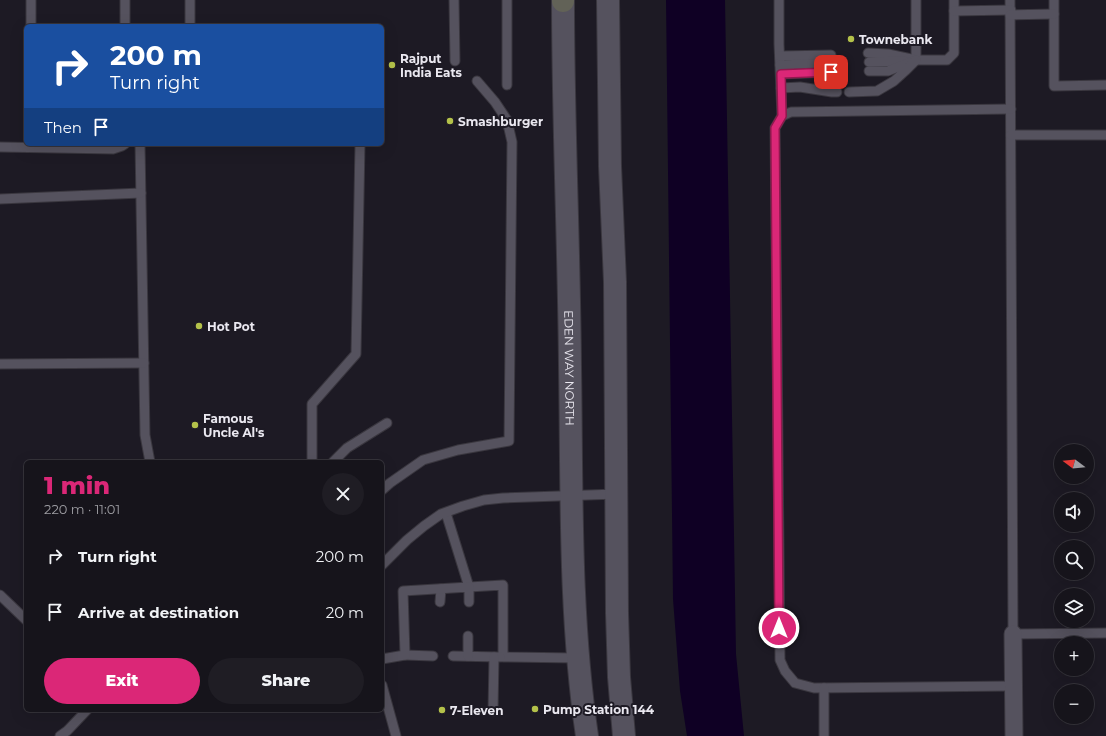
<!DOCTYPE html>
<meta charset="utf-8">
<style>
:root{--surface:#16141b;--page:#1f1d24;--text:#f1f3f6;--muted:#9e9ea3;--line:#35333a;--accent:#db2777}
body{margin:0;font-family:Montserrat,sans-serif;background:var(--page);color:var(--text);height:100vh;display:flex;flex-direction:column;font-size:15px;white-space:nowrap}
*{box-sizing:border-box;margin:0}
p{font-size:13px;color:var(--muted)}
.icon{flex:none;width:22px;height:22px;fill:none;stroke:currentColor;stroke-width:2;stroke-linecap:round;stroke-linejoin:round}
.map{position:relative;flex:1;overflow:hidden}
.side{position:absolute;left:24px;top:460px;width:360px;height:252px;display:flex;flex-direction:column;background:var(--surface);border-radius:6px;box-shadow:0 4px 16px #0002,0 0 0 1px var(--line)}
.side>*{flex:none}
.top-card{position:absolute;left:24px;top:24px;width:360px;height:122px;border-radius:6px;box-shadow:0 4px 16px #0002,0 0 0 1px var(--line);background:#1a4fa0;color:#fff;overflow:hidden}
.needle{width:26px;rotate:286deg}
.fabs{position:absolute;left:1054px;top:444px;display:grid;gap:8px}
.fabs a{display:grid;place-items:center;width:40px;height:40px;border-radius:50%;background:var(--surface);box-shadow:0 4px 16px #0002,0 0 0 1px var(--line);font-size:20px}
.pin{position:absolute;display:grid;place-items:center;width:34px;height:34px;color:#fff;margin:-17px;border-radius:8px;box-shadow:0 2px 6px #0006}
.me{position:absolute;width:44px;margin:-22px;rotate:0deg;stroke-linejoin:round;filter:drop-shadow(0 0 3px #0008)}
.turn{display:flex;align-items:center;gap:14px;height:84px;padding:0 20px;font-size:18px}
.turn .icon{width:52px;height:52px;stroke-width:2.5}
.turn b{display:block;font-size:28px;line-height:34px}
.then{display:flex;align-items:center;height:38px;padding:0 20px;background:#0003;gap:8px;font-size:15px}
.round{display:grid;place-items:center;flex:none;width:42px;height:42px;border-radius:21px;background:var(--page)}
.headline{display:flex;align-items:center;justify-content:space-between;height:68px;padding:0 20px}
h1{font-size:24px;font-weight:800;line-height:30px;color:var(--accent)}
.primary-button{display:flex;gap:8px;margin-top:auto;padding:8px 20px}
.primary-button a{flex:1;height:46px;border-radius:24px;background:var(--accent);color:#fff;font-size:16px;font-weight:800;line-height:46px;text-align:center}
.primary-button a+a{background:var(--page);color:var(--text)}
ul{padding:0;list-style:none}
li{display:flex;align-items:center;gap:12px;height:56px;padding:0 20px}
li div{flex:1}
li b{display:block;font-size:15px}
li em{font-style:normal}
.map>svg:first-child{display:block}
.water{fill:#0f0024}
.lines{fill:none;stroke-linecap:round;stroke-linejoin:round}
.service-casing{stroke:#3a373f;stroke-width:11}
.minor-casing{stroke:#3a373f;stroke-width:19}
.tertiary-casing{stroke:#3a373f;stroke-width:24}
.secondary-casing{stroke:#3a373f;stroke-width:24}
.service{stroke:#55525e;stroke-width:9}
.minor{stroke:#55525e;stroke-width:17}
.tertiary{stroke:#55525e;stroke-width:22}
.secondary{stroke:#626257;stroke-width:22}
.route-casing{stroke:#8e194d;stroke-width:10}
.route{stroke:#db2777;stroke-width:7}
.poi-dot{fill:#b4c24a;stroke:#1d1a24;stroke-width:1.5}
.labels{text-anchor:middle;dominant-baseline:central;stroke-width:4;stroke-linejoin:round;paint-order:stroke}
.poi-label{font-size:12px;font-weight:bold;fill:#eae8f0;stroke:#1d1a24;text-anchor:start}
.street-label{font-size:12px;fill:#eae8f0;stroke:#1d1a24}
</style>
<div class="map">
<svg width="1106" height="736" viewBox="0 0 1106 736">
<rect width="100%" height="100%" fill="#1d1a24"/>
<path class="water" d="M666,0H725L736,654L744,736H687L680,691L673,599Z"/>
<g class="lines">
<g class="service-casing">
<g id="service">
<path d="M125,0V26"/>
<path d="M190,0V26"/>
<path d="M454,0L455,61"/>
<path d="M779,0V44L782,116"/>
<path d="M916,0V60H947L954,53V0"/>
<path d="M1010,0L1013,634L1106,633"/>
<path d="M1054,0V86L1106,85"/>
<path d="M954,11L1011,10"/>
<path d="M1010,15L1054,14"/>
<path d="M31,26V0"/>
<path d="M868,53L888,54L916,60"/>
<path d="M780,56L831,55"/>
<path d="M869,62L904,61"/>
<path d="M780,65L831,63"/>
<path d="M869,71H888L913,61"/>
<path d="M781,74L831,72"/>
<path d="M507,85V0"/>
<path d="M781,88L800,87L832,92H837"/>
<path d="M849,92L877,91L894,81L905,71L916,60"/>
<path d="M1011,109L791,112L782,116L775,128L780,660L785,671L795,683L814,688L1014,686"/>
<path d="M1011,135H1106"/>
<path d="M140,144L145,435L150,462"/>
<path d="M0,147L113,149L122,146L125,144"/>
<path d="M0,199L141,193"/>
<path d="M0,364L144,363"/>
<path d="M312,462V404L356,354L360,144"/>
<path d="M333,462L347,448L387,423"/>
<path d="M382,490L390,483L423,460L458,450L509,441L512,142L507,120L495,102L477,81"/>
<path d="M446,513L469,587L503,585V657L577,658"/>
<path d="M382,565L407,540L424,526L441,514L463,506L484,500L503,498L617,494"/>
<path d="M0,595L26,620"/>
<path d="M440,602L441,589"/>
<path d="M405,655L433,656"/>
<path d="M453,656L500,657"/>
<path d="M468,656V636"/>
<path d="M382,659L405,655L403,591L469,587V602"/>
<path d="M382,685L396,736"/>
<path d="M824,688V736"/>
<path d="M493,711L494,657"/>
<path d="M60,736L67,731L87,710"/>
</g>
</g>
<g class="minor-casing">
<path id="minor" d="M1013,634L1014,736"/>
</g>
<g class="tertiary-casing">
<g id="tertiary">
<path id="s1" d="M563,0C563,122 569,244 570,366C572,490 569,614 587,736"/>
<path d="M608,0L610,166L615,282L617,613L619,677L624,736"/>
</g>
</g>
<g class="secondary-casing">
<path id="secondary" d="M563,0V1"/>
</g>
<use href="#service" class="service"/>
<use href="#minor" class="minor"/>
<use href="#tertiary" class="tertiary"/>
<use href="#secondary" class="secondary"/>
</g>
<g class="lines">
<g class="route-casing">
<path id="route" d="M779,628L775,128L782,116L781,74L831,72"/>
</g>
<use href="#route" class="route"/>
</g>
<g class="poi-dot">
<circle cx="851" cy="39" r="4"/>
<circle cx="392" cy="65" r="4"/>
<circle cx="450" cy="121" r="4"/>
<circle cx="199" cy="326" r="4"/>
<circle cx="195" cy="425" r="4"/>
<circle cx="535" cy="709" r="4"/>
<circle cx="442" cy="710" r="4"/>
</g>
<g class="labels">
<g class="poi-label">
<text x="859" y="39">Townebank</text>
<text x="400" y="58">Rajput<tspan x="400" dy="14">India Eats</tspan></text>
<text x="458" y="121">Smashburger</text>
<text x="207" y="326">Hot Pot</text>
<text x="203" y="418">Famous<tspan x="203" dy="14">Uncle Al's</tspan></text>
<text x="543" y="709">Pump Station 144</text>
<text x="450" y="710">7-Eleven</text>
</g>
<g class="street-label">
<text stroke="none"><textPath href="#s1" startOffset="368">EDEN WAY NORTH</textPath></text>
</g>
</g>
</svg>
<div class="fabs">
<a><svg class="needle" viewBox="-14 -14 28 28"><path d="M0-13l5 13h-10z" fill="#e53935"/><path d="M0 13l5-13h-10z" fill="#9e9ea3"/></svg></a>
<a><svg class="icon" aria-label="sound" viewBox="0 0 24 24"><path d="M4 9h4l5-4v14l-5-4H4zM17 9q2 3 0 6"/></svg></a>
<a><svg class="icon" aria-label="search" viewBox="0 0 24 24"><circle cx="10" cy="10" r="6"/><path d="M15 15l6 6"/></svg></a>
<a><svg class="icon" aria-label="layers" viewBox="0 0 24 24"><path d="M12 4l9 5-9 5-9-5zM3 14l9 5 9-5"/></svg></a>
<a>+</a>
<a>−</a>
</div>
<div class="pin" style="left:831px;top:72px;background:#d93025"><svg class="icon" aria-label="arrive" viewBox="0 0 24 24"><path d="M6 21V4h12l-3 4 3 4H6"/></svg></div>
<svg class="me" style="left:779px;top:628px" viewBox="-20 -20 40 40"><circle r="17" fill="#db2777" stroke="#fff" stroke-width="3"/><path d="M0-11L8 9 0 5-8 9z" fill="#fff"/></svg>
<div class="top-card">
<div class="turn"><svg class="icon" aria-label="right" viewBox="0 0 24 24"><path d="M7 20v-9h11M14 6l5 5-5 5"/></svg><div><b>200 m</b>Turn right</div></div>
<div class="then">Then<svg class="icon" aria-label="arrive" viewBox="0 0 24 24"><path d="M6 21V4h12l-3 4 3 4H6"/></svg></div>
</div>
<section class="side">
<div class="headline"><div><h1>1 min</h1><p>220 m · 11:01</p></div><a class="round"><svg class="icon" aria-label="close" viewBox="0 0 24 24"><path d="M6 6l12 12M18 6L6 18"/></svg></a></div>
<ul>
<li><svg class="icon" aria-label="right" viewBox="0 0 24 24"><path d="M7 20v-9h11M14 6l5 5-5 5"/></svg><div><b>Turn right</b></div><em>200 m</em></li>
<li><svg class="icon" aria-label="arrive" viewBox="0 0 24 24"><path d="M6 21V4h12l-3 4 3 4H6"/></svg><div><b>Arrive at destination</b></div><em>20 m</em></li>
</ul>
<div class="primary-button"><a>Exit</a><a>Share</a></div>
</section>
</div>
